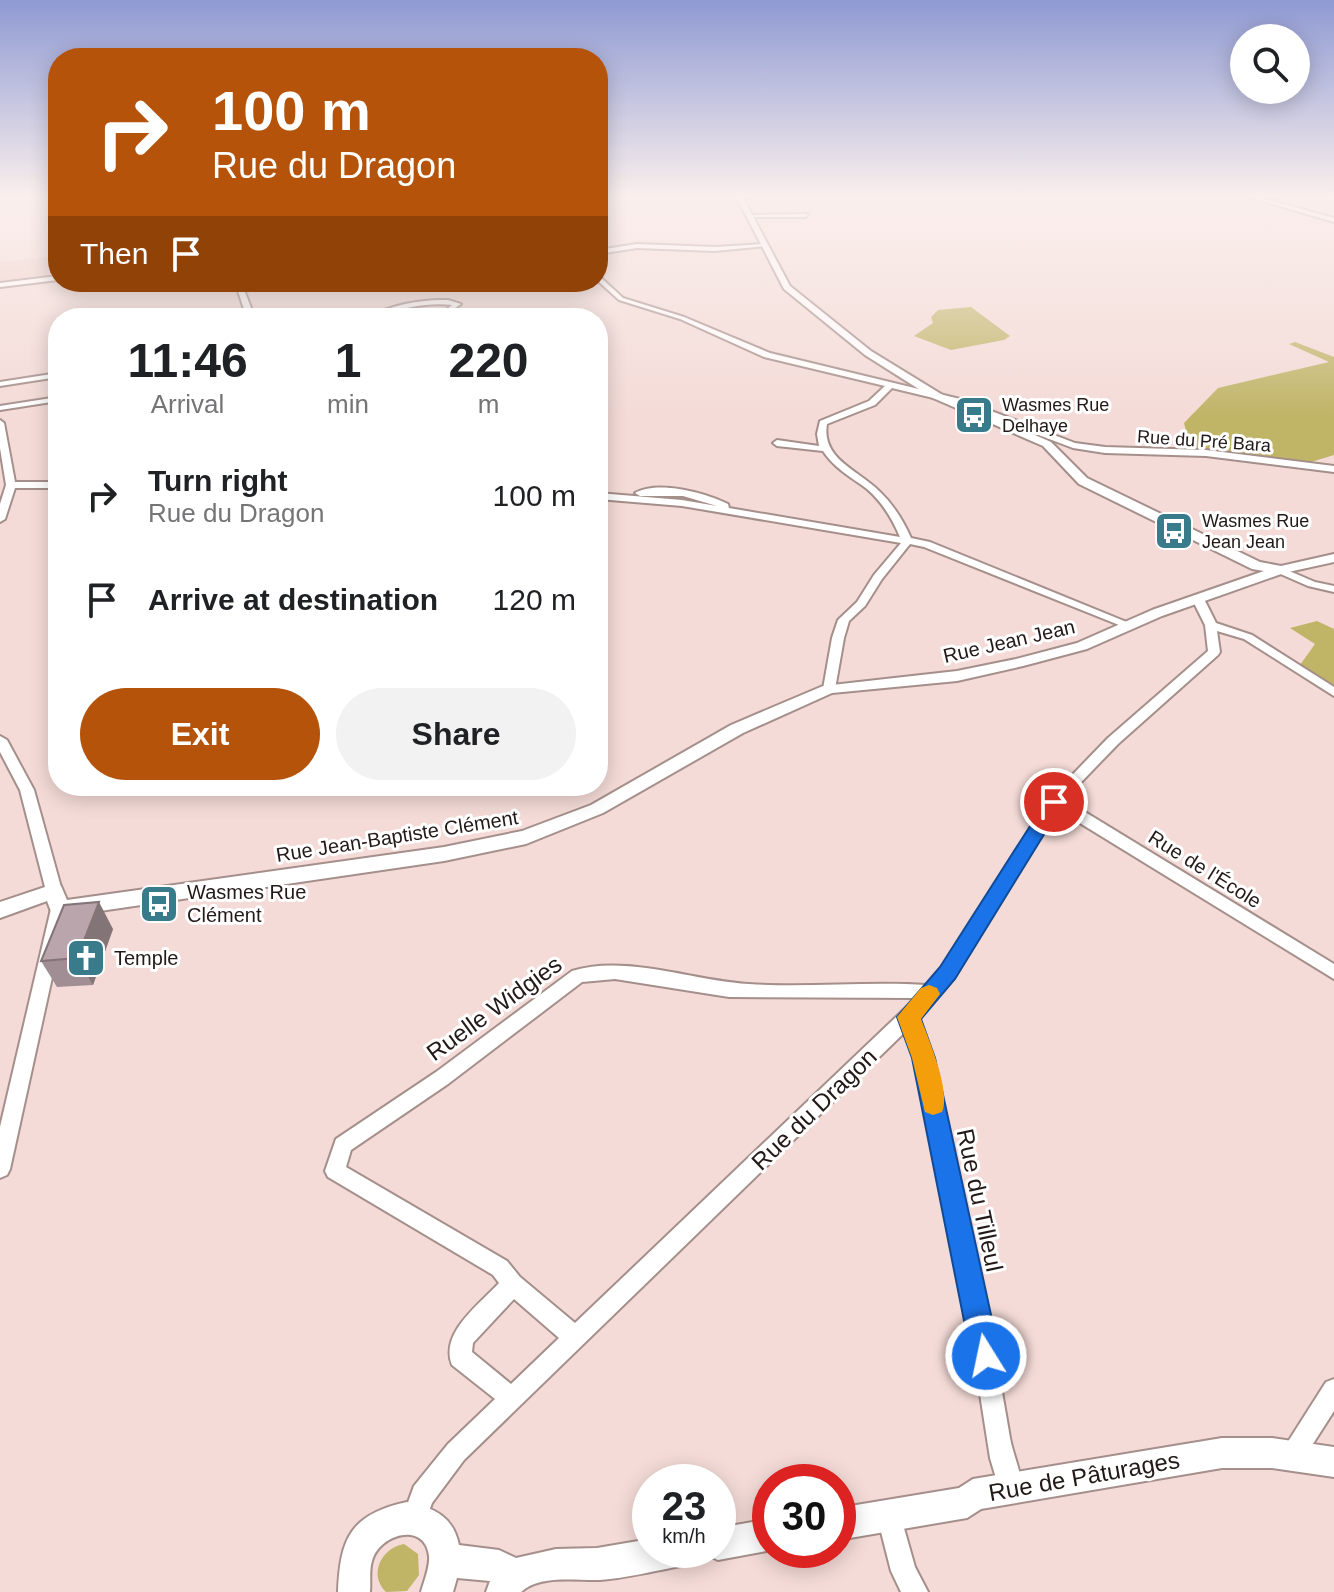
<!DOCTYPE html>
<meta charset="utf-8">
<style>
:root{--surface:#fff;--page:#f2f2f2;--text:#202124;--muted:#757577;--accent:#b45309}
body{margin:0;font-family:Helvetica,sans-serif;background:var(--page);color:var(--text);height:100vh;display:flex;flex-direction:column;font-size:30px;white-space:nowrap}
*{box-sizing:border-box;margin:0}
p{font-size:26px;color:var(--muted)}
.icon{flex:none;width:44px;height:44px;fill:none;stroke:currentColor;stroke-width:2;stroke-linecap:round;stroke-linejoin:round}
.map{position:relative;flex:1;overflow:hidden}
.side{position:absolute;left:48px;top:308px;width:560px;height:488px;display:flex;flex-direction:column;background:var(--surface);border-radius:32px;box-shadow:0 4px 20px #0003}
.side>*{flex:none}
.banner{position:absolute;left:48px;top:48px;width:560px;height:244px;border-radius:32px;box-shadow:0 4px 20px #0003;background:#b45309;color:#fff;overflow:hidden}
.tools{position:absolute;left:1230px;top:24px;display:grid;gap:16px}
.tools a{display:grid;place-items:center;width:80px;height:80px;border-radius:50%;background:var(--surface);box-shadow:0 4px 20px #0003;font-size:40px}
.speed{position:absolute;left:632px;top:1464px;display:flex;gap:16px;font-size:40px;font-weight:700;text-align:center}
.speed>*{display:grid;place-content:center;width:104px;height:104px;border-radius:50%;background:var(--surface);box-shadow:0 4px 20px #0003;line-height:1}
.speed small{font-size:20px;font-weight:400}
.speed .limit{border:12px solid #d22;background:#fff;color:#111}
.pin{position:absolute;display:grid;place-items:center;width:68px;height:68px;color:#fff;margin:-34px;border:4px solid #fff;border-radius:50%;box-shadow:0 2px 8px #0007}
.me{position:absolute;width:88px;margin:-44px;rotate:350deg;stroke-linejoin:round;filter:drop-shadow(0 0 6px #0008)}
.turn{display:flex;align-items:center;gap:28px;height:168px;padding:0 32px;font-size:36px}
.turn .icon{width:104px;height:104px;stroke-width:2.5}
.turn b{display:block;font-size:56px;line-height:68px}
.then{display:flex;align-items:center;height:76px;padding:0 32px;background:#0003;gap:16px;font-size:30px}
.eta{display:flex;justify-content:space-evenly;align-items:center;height:136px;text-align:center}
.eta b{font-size:48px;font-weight:700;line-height:56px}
.button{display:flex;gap:16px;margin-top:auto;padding:16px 32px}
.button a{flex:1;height:92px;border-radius:48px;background:var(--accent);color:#fff;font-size:32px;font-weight:700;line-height:92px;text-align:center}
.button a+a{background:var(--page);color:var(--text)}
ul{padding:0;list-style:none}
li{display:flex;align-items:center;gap:24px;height:104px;padding:0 32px}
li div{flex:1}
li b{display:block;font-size:30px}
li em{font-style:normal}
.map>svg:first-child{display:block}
.built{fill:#eecdc7}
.green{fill:#c0b467}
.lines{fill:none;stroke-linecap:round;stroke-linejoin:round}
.minor-casing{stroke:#a58f8a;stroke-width:4}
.tertiary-casing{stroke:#a58f8a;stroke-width:4}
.minor{fill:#fff;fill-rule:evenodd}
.tertiary{fill:#fff;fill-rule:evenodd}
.wall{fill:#a18e94}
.shaded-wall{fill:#837478}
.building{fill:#bba5ac;stroke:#837478;stroke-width:2}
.route{fill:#1a73e8;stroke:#114b97;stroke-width:2}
.slow{fill:#f59e0b}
.labels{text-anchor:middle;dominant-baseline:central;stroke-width:6;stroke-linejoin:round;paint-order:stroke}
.far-poi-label{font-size:18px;fill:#221918;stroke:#fff;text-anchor:start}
.far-street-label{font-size:18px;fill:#221918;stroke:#fff}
.street-label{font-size:20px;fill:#221918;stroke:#fff}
.poi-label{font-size:20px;fill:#221918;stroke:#fff;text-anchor:start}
.near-street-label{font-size:24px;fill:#221918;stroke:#fff}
</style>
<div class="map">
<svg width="1334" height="1592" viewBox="0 0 1334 1592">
<rect width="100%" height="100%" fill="#f4dbd7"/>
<path class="built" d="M58,256V276L0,282V262Z"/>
<g class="green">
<path d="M971,307L1010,336L1004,340L951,350L914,336L933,323L931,317L938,310Z"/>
<path d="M1295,342L1334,357V455L1311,462L1190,447L1184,423L1218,388L1329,362L1289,344Z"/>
<path d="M1317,621L1334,629V686L1300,665L1315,644L1290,628Z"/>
<path d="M404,1544L418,1554L419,1575L407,1591L386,1592C368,1575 381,1548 404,1544Z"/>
</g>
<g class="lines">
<g class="minor-casing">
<g id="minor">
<path d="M1238,194H1247L1334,218V222Z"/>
<path d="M808,214L806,217H750L753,215Z"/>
<path d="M637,244L715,247L764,244L767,246L715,251L637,248L598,254V250Z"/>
<path d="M598,275L623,298L684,317L770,353L960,399L1075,443L1105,447L1206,450L1334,466V472L1206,456L1105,453L1073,448L954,403L892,388L875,405L827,424C821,459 858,470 879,491C893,504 903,520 911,538L930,542L1134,625L1128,628L1124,627L924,547L910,544L882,579L865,606L849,621L844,638L835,689L829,693L825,692L823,689L832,638L838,620L857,602L874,575L901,543L682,506L598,499V493L682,500L717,506L683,496H640L635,493C659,480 705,493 728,504L729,508L900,537C892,518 882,502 867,489C851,477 834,468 823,451L777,446L773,443L777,440L819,446L817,434L820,421L869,401L885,386L764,357L680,319L619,300L598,281Z"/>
<path d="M58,276V280L0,287V283Z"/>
<path d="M235,282H241L255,318H247Z"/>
<path d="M448,300L461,304L448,313L445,311L452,305C434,303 417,305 399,310C388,313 379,318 367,318C390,305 421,299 448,300Z"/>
<path d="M58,373V377L0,386V382Z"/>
<path d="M58,397V401L0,410V406Z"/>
<path d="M0,420L4,423L15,482H58V488H15L5,519L0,522V504L6,485L0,448Z"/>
<path d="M1280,567L1315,582L1334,586V592L1308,586L1276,572L1275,570Z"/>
<path d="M1198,596L1204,599L1216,623L1252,635L1334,687V696L1244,639L1217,631L1220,652L1218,655L1118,744L1063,801L1085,812L1334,964V979L1057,809L954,978L918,1018L933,1058C960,1185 989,1311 1010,1438C1013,1456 1026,1481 1020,1498L1011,1501L1002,1498L990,1458L970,1330L915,1058L906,1031L464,1460L432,1503L424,1525L415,1528L406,1525L403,1516L414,1486L448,1444L495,1399L452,1365C439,1333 480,1304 499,1283L493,1275L328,1177L325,1171L336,1139L436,1072L572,971C625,954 694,981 749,984C808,988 868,981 927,985L942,968L1049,799L1108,738L1208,651L1205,625L1192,599ZM615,979L729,997L916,998L575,1323L520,1277L507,1261L346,1167L351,1150L448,1084L582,982ZM514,1299L559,1338L511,1384L472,1352L473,1343Z"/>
<path d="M0,736L7,740L34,790L62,891L59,895H49L46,891L20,790L0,752Z"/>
<path d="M59,903L65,905L67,909L10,1169L7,1175L0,1178V1127L51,909L53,905Z"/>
<path d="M1334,1379V1411L1300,1464L1292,1468L1284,1464L1280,1456L1284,1448L1326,1382Z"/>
<path d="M889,1504L898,1507L915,1567L928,1592H901L891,1571L877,1516L880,1507Z"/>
</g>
</g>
<g class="tertiary-casing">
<g id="tertiary">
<path d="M735,194H741L790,286L871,351L941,394L1051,442L1087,478L1260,562L1281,566L1334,554V562L1284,573L1162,616L1087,649L1023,666L957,681L832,693L743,733L603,813L526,844L444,861L59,917L52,914L47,901L0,918V902L54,884L61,886L67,900L444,847L522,831L591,805L731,725L823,686L957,671L1016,659L1077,643L1152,610L1264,571L1252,569L1079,484L1043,446L933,398L865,355L784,289Z"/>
<path d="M1222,1438H1272L1334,1447V1477L1272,1468H1222L981,1509L967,1518L838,1540V1508L959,1488L973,1479Z"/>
<path d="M407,1502C434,1508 453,1516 459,1545L499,1550L516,1558L556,1549L597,1548L650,1539V1550H697L692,1561L681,1566C654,1571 627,1578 600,1580C577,1581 540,1574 521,1592H486L490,1581L457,1578L453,1592H421C424,1581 430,1567 429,1556C425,1521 379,1534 372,1561C369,1570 371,1582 370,1592H338C340,1538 351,1514 407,1502Z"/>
<path d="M770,1519V1550H772L718,1560L707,1555L704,1550H718V1528Z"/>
</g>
</g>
<use href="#minor" class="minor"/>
<use href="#tertiary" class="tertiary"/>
</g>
<path class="wall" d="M113,929L93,985L57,987L41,961Z"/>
<path class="shaded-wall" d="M99,902L113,929L93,985L77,958Z"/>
<path class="building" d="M99,902L77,958L41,961L64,905Z"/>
<linearGradient id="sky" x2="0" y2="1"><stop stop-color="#8f9ad3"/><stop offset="0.47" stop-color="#faefed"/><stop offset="1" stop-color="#faefed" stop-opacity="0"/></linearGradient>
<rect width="1334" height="417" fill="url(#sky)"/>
<path class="route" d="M1054,796L1064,802L955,979L921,1019L935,1058L1000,1356L996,1366L986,1370L975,1366L971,1356L912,1058L897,1017L940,967L1048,798Z"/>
<path class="slow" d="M929,985L937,988L940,994L921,1019C929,1040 951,1091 942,1112L933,1115L925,1112L912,1058L897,1017L921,988Z"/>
<defs>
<g id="bus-square" transform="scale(2)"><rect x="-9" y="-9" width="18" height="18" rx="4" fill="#387b8b" stroke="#fff"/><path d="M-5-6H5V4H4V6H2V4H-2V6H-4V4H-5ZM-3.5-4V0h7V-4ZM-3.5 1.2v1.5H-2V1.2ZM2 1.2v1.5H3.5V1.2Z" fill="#fff"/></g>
<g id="church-square" transform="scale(2)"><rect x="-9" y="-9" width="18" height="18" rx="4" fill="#387b8b" stroke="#fff"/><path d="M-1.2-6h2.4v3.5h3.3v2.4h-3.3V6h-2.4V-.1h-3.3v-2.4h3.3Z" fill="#fff"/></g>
</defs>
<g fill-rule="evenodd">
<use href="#bus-square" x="974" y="415"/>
<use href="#bus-square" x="1174" y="531"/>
<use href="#bus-square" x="159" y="904"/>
<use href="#church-square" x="86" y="958"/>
</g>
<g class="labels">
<g class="far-poi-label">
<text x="1002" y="405">Wasmes Rue<tspan x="1002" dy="21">Delhaye</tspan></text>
<text x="1202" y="521">Wasmes Rue<tspan x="1202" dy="21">Jean Jean</tspan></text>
</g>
<g class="far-street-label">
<text transform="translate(1204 441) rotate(4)">Rue du Pré Bara</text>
</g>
<g class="street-label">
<text transform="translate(1009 641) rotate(-13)">Rue Jean Jean</text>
<text transform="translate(397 836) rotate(-9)">Rue Jean-Baptiste Clément</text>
<text transform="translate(1205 869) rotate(32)">Rue de l'École</text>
</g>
<g class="poi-label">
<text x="187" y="892">Wasmes Rue<tspan x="187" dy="23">Clément</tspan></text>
<text x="114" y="958">Temple</text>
</g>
<g class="near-street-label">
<text transform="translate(494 1008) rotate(-36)">Ruelle Widgies</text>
<text transform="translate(814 1109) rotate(-44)">Rue du Dragon</text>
<text transform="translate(980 1200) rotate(78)">Rue du Tilleul</text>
<text transform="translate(1084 1476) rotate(-10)">Rue de Pâturages</text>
</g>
</g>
</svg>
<div class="tools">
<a><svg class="icon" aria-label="search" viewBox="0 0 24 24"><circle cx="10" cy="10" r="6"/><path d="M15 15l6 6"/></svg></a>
</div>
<div class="speed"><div>23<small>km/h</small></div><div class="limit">30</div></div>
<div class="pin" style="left:1054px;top:802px;background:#d93025"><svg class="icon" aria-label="arrive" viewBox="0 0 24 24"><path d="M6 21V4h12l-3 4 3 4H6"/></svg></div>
<svg class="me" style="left:986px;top:1356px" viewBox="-20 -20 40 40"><circle r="17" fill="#1a73e8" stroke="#fff" stroke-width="3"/><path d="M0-11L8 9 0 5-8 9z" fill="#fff"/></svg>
<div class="banner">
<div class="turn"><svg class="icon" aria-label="right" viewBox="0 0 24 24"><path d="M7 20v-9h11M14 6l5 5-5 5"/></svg><div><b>100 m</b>Rue du Dragon</div></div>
<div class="then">Then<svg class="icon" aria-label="arrive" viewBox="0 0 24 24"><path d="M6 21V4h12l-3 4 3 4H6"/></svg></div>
</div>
<section class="side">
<div class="eta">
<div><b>11:46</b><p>Arrival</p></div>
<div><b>1</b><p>min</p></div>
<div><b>220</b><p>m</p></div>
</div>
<ul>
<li><svg class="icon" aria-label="right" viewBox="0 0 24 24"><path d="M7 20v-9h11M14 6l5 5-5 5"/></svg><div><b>Turn right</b><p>Rue du Dragon</p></div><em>100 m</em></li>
<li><svg class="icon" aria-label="arrive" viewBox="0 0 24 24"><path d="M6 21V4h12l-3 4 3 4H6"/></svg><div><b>Arrive at destination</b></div><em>120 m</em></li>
</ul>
<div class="button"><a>Exit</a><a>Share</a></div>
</section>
</div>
